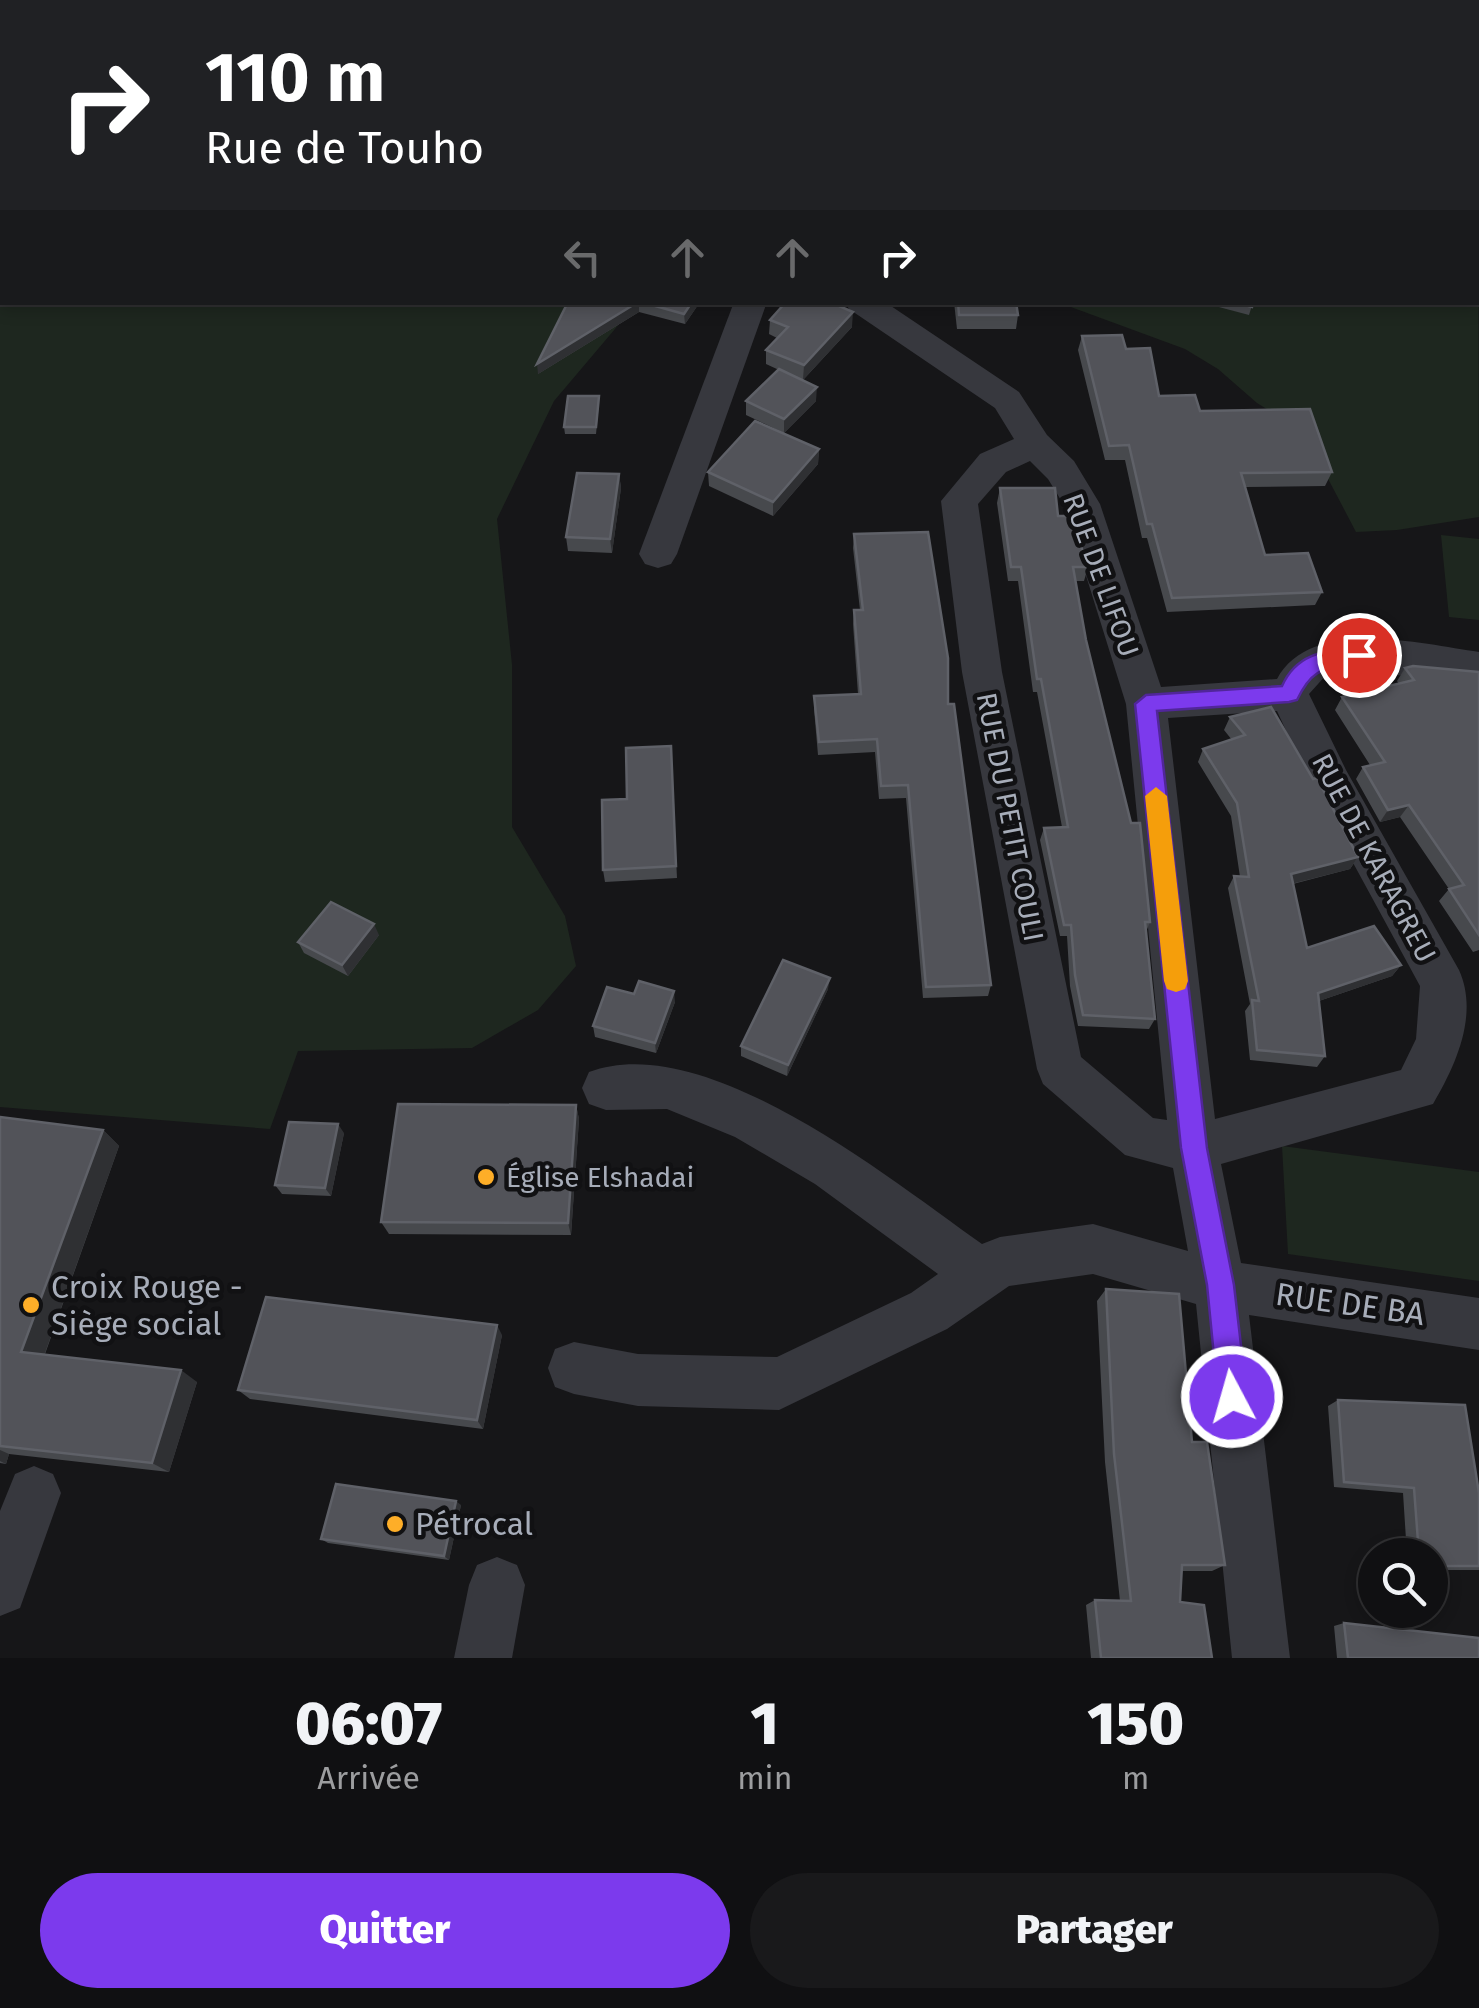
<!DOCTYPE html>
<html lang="fr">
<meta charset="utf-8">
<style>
:root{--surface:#101012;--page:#19191b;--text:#f1f3f6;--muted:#9c9d9f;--line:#303032;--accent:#7c3aed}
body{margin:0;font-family:"Fira Sans",sans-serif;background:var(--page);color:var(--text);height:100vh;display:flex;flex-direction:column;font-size:38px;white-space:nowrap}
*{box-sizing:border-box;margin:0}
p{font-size:32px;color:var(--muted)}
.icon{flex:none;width:55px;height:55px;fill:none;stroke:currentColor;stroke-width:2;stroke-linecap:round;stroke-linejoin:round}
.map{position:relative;height:1658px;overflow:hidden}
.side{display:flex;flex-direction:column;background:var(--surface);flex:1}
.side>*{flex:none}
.guide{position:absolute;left:0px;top:0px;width:1480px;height:305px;box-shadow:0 5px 15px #0003,0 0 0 2px var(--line);background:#202124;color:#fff;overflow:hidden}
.buttons{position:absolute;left:1358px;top:1538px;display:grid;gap:20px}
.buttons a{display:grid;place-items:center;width:90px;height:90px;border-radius:50%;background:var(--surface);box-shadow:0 5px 15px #0003,0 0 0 2px var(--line);font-size:50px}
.pin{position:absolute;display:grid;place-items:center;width:85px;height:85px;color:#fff;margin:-42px;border:5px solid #fff;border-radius:50%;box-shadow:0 2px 10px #0007}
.me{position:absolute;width:110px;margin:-55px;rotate:354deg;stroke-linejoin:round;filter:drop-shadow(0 0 8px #0008)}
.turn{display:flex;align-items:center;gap:35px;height:210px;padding:0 40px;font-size:45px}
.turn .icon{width:130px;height:130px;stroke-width:2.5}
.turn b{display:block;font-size:70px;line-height:85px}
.lanes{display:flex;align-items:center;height:95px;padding:0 40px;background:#0003;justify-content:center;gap:50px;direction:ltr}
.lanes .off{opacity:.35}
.eta{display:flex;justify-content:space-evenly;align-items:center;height:170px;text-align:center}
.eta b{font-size:60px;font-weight:800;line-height:70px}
.action{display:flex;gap:20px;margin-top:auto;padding:20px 40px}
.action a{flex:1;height:115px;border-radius:60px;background:var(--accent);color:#fff;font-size:40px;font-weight:800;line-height:115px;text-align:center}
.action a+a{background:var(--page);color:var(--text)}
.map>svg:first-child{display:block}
.green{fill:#1e271f}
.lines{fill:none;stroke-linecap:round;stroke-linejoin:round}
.minor{fill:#37383e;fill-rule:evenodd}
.wall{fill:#47494d}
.shaded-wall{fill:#2f3033}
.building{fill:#525359;stroke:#5f6168;stroke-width:2.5}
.route{fill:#7c3aed;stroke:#51269a;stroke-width:2.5}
.slow{fill:#f59e0b}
.poi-dot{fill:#feae28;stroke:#111113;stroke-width:4}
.labels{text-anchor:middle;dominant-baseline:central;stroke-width:9;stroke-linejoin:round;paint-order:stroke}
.street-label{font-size:28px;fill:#a7adb9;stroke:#111113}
.poi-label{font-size:28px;fill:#a7adb9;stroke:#111113;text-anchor:start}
.near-poi-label{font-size:32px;fill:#a7adb9;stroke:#111113;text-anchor:start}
.near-street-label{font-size:32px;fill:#a7adb9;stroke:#111113}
</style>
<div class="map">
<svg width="1479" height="1658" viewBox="0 0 1479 1658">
<rect width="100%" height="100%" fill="#161618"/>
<g class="green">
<path d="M0,0L919,2H2V302L637,303L554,401L497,519L512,665V827L565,916L576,966L538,1010L472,1048L298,1051L270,1129L0,1107Z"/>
<path d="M1478,60L1479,517L1397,530L1356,532L1303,431L1257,403L1218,369L1185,349L1060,303L1478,302Z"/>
<path d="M1441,535L1479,539V620L1449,617Z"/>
<path d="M1282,1146L1479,1172V1281L1288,1254Z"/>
</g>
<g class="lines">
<g class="minor">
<path d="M734,302H767L677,554L671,564L658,568L645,564L639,554Z"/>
<path d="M845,302H885L1019,392L1047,435L1074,461L1100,504L1161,687L1277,679C1311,616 1421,644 1479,652V682L1347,671L1327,674L1309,694L1346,770L1459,970C1479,1014 1456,1065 1433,1104L1221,1164L1241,1263L1479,1298V1350L1249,1315L1290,1658H1232L1196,1304L1093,1274L1009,1286L947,1329L779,1410L638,1406L574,1394L555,1387L548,1368L555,1349L574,1342L638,1354L777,1357L911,1293L938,1274L815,1184L735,1137L667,1109L606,1110L589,1104L582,1088L589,1072C705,1028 891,1180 982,1244L1000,1237L1093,1224L1188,1251L1173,1168L1125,1155L1043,1084L1037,1069L962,672L941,501L980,454L1014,439L995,408L849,309ZM1030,461L1048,479L1064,505L1126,704L1167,1120L1153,1118L1081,1057L1002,672L978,504L1006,472ZM1277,711L1314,791L1420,986L1416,1039L1401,1070L1215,1119L1168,718Z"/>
<path d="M34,1466L53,1474L61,1493L20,1608L0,1616V1511L15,1474Z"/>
<path d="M497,1557L517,1565L525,1585L512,1658H454L469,1585L477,1565Z"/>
</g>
</g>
<g class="wall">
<path d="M1297,0H1479V36L1478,34V2H1296Z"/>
<path d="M568,302H700L685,324L639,312L538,374Z"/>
<path d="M954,302H1016L1018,315L1016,329H957Z"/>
<path d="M1200,302H1253L1249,315Z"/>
<path d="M770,320L852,327L803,380L816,401L784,433L746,415V401L779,370L766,364V350L777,338L769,334Z"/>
<path d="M1082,336L1126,349L1159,396L1200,411L1332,472L1325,486L1245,487L1265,555L1322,592L1315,605L1167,612L1147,538H1142L1125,460H1105L1078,350Z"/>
<path d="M599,403L596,434H565L564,427Z"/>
<path d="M819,449L818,464L773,516L709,486L708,472Z"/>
<path d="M619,474L621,488L612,553L568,551L566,537Z"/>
<path d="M1000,488L1058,516L1088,567L1084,581H1075L1086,640L1150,922L1146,932L1155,1019L1149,1029L1078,1026L1070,986L1067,936H1060L1040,840L1044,828L1062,827L1037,692H1033L1018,581H1008L997,503Z"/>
<path d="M854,534L948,704L991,985L988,996L923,998L906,798L879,799L875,752L818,755L814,709V696L858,694L853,624L854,610H860L853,548Z"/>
<path d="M1405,668L1479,672V950L1473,952L1439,901L1449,889L1400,817L1380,822L1356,779L1363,767L1370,765L1335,710L1342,697L1399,684L1397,681Z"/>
<path d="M1230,717L1358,857L1350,869L1293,884L1307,948L1401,965L1392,976L1319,1001L1325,1056L1317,1067L1250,1060L1245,1011L1250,1004L1228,888L1234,876L1240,877L1231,816L1198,762L1203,749L1232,740L1224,730Z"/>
<path d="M671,746L677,878L605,882L603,870L627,799Z"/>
<path d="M379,935L348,976L304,953L298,942Z"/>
<path d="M828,989L787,1076L741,1056V1046Z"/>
<path d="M634,994L675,1002L656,1053L595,1037L593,1026Z"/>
<path d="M576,1105L579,1119L571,1235L389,1234L381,1222Z"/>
<path d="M0,1117L103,1130L119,1146L45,1354L197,1382L169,1472L9,1454L6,1464L0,1463Z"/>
<path d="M344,1133L331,1196L282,1194L275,1185Z"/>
<path d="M1106,1289L1192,1442L1225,1565L1212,1571H1181L1180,1602L1212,1658H1091L1086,1605L1095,1600L1120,1601L1105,1462L1097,1301Z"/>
<path d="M502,1335L483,1429L250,1399L238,1390Z"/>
<path d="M1338,1400L1479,1493V1570H1430V1555H1407L1403,1493L1334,1487L1328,1406Z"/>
<path d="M461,1505L449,1560L328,1543L321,1539Z"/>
<path d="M1344,1623L1479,1658H1337L1334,1626Z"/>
</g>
<g class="shaded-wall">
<path d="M639,302V312L538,374L537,364Z"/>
<path d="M692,302H700L685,324L684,314Z"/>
<path d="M853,312L852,327L803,380L804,365Z"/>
<path d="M817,387L816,401L784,433V419Z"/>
<path d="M819,449L818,464L773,516V502Z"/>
<path d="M619,474L621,488L612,553L610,539Z"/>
<path d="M1409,805L1400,817L1380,822L1388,810Z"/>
<path d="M1358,857L1350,869L1283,886L1291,874Z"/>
<path d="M374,924L379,935L348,976L342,965Z"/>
<path d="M1401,965L1392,976L1310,1004L1318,993Z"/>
<path d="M830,978L828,989L787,1076L788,1065Z"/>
<path d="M674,991L675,1002L656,1053L655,1043Z"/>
<path d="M576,1105L579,1119L571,1235L568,1223Z"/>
<path d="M338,1124L344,1133L331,1196L325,1188Z"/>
<path d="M103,1130L119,1146L41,1364L21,1352Z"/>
<path d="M497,1325L502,1335L483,1429L477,1420Z"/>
<path d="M181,1370L197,1382L169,1472L152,1463Z"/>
<path d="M0,1450L9,1454L6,1464L0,1461Z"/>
<path d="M456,1501L461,1505L449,1560L444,1556Z"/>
</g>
<g class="building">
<path d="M1337,0H1479V18L1478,17V2H1359Z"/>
<path d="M568,302H638L537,364Z"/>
<path d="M641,302H692L684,314Z"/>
<path d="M786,302H830L853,312L804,365L766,350L788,327L770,320Z"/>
<path d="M958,302H1016L1018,315H959Z"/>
<path d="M1233,302H1253L1252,307Z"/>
<path d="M1122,335L1126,349L1150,348L1159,396L1195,395L1200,411L1310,409L1332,472L1241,473L1265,555L1308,553L1322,592L1172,598L1152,524H1147L1129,445L1109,446L1082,336Z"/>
<path d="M779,369L817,387L784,419L746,401Z"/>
<path d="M568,396H599L596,427H564Z"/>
<path d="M755,421L819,449L773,502L708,472Z"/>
<path d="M577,473L619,474L610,539L566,537Z"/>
<path d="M1000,488H1055L1058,516H1071L1088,567H1073L1086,640L1131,823H1140L1150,922H1145L1155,1019L1083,1015L1075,975L1071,925H1064L1044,828L1068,827L1041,679H1037L1021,567H1011Z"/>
<path d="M928,532L948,658V704H954L991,985L926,987L908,785L881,786L877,739L819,742L814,696L861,694L854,610H863L854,534Z"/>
<path d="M1413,666L1479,672V935L1449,889L1464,885L1409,805L1388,810L1363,767L1385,762L1342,697L1414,680L1405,668Z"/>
<path d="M1271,707L1313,779L1317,778L1358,857L1291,874L1307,948L1374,926L1401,965L1318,993L1325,1056L1257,1050L1252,1000L1259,1001L1234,876L1249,877L1237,803L1203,749L1245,735L1230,717Z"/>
<path d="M671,746L676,866L603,870L602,800L627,799L626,748Z"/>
<path d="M331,902L374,924L342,965L298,942Z"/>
<path d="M783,960L830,978L788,1065L741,1046Z"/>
<path d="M639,981L674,991L655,1043L593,1026L607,987L634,994Z"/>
<path d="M398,1104L576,1105L568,1223L381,1222Z"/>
<path d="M0,1117L103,1130L21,1352L181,1370L152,1463L0,1446Z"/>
<path d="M289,1122L338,1124L325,1188L275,1185Z"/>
<path d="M1106,1289L1179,1294L1192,1442H1207L1225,1565H1182L1180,1602L1204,1605L1212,1658H1101L1095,1600L1131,1601L1114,1454Z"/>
<path d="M266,1297L497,1325L477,1420L238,1390Z"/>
<path d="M1338,1400L1465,1405L1479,1493V1566H1430V1555H1419L1414,1488L1344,1482Z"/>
<path d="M336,1484L456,1501L444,1556L321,1539Z"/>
<path d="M1344,1623L1479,1638V1658H1348Z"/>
</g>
<path class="route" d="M1359,647L1367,649L1370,655L1367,661C1330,672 1316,660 1297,700L1289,702L1157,711L1207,1148L1234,1285L1247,1397L1243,1407L1232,1411L1222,1407L1218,1397L1207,1285L1181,1148L1135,704L1146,695L1282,686C1297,652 1326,651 1359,647Z"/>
<path class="slow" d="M1156,787L1167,796L1188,981L1185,989L1176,992L1167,989L1164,981L1145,796Z"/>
<g class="poi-dot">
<circle cx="486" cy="1177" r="10"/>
<circle cx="31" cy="1305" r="10"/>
<circle cx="395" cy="1524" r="10"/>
</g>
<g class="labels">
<g class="street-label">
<text transform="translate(1101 575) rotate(70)">RUE DE LIFOU</text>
<text transform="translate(1010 817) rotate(79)">RUE DU PETIT COULI</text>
<text transform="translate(1374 858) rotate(62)">RUE DE KARAGREU</text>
</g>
<g class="poi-label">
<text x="506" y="1177">Église Elshadai</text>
</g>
<g class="near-poi-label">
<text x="51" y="1287">Croix Rouge -<tspan x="51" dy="37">Siège social</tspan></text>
<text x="415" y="1524">Pétrocal</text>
</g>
<g class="near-street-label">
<text transform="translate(1350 1304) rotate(8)">RUE DE BA</text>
</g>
</g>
</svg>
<div class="buttons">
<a><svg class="icon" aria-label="search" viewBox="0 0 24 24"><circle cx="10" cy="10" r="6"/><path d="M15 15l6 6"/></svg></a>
</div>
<div class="pin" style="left:1359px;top:655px;background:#d93025"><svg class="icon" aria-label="arrive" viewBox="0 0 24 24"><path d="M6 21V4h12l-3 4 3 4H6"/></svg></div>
<svg class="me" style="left:1232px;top:1397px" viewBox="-20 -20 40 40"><circle r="17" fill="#7c3aed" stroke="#fff" stroke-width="3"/><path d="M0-11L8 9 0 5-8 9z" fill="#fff"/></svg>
<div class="guide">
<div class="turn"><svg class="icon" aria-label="right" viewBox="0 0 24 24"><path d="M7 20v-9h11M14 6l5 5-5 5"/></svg><div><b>110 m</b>Rue de Touho</div></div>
<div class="lanes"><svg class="icon off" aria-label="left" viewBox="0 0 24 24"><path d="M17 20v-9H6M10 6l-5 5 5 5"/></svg><svg class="icon off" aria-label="ahead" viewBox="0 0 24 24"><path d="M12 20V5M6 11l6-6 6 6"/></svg><svg class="icon off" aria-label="ahead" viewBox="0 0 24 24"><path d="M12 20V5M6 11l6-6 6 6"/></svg><svg class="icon" aria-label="right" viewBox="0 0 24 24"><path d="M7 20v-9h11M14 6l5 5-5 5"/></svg></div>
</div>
</div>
<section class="side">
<div class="eta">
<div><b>06:07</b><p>Arrivée</p></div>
<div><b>1</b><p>min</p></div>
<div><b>150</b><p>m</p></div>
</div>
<div class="action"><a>Quitter</a><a>Partager</a></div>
</section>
